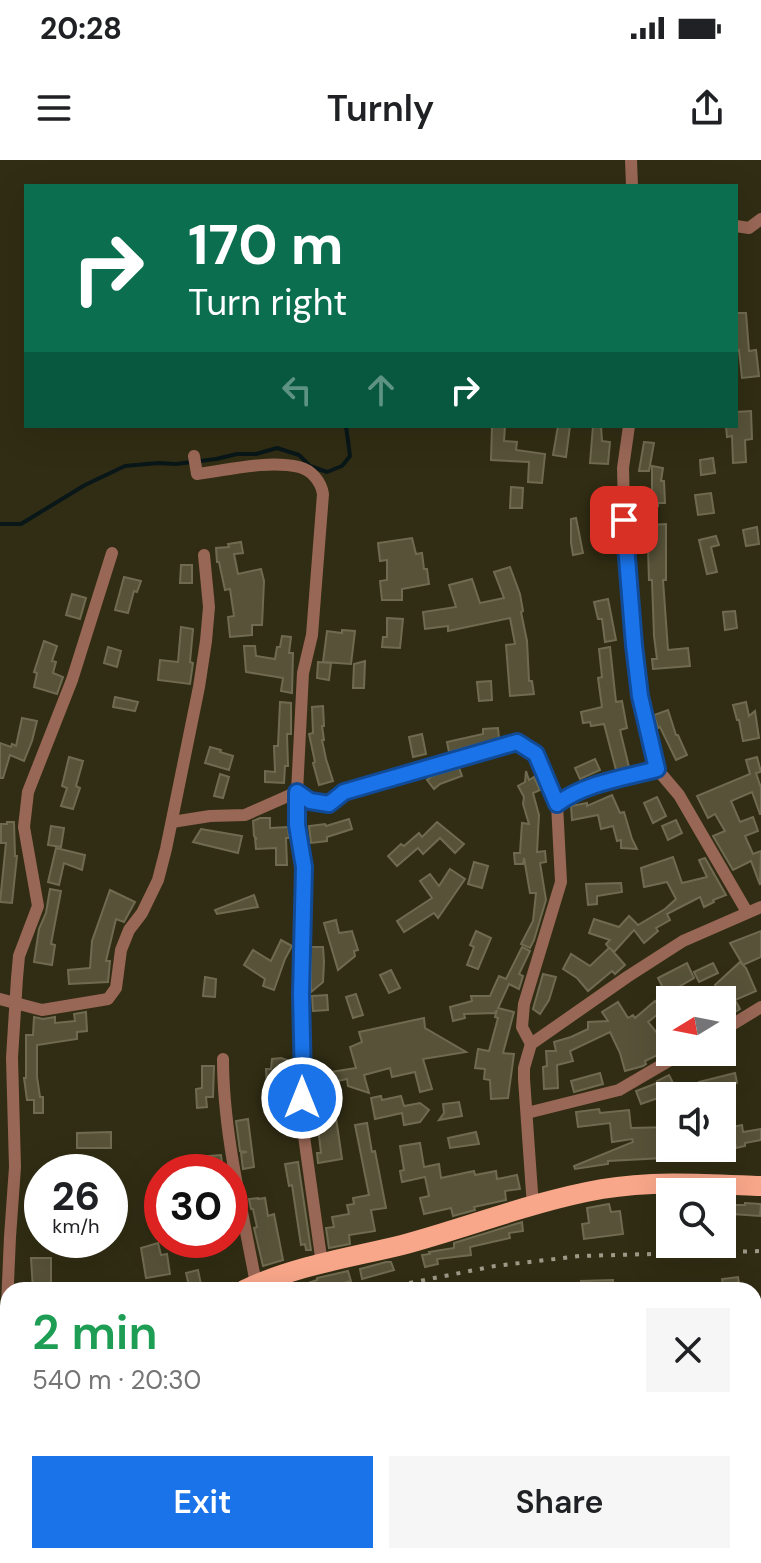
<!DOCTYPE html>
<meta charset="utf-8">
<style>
:root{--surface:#fff;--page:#f6f6f6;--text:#202124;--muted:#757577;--accent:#1a73e8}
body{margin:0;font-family:"DM Sans",sans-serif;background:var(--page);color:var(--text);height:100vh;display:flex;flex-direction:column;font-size:30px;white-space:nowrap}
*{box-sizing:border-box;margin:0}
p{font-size:26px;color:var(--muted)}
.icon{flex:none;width:44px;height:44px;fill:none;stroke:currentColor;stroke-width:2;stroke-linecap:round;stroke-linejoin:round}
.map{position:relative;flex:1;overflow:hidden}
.sheet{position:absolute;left:0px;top:1122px;width:762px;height:282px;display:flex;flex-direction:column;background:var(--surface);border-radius:24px 24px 0 0;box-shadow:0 8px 32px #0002}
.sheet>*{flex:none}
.banner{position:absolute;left:24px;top:24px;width:714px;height:244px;border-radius:0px;box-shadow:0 8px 32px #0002;background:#0b6e4f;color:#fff;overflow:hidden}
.needle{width:52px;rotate:260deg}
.tools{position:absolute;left:656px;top:826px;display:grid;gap:16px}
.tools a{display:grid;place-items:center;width:80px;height:80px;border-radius:0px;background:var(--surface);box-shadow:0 8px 32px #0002;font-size:40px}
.speed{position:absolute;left:24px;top:994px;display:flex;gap:16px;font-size:40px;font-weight:700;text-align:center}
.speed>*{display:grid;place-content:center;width:104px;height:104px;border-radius:50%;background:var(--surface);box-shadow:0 8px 32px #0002;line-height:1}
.speed small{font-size:20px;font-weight:400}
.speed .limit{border:12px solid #d22;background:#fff;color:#111}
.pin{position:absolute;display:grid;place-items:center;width:68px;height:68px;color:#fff;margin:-34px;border-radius:16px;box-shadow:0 4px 12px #0006}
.me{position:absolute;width:88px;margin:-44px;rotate:0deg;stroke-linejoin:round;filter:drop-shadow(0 0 6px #0008)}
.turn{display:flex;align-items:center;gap:28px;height:168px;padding:0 32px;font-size:36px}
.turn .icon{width:104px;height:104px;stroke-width:2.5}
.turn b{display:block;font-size:56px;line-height:68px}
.lanes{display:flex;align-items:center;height:76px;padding:0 32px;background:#0003;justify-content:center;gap:40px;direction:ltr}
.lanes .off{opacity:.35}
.round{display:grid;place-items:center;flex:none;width:84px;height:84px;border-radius:0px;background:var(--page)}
.head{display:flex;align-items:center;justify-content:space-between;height:136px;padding:0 32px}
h1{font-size:48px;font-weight:600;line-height:60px;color:#1e9e55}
.primary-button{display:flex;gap:16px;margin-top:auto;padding:16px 32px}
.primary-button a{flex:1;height:92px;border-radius:0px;background:var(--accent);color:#fff;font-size:32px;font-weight:600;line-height:92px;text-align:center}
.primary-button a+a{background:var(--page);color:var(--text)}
.status{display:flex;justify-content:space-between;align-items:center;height:56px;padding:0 40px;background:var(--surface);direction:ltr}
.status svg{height:22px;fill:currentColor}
header{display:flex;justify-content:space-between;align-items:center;height:104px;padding:0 32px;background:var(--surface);font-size:36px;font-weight:600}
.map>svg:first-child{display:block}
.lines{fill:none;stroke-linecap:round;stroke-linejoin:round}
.stream{stroke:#091719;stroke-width:4}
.building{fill:#575238;stroke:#706b50;stroke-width:2}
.minor{stroke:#996755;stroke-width:12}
.primary{stroke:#f9a78a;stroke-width:20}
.rail{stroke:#9d9a88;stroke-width:4;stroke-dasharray:4 8;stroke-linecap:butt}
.route-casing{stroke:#114b97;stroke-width:20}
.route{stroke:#1a73e8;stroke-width:14}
</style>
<div class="status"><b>20:28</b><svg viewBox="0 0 49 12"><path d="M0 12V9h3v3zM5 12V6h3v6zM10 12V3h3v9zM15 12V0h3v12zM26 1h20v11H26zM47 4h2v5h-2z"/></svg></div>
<header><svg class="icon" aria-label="menu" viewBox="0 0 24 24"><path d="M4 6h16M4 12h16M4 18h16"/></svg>Turnly<svg class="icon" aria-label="share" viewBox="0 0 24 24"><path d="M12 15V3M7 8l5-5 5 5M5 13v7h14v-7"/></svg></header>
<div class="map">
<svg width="761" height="1403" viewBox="0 0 761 1403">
<rect width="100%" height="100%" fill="#312d14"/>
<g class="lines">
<path class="stream" d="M0,364H21L85,325L125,306L158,303L176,304L216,299L237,294H256L277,288L299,295L310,306L327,312L342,306L350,296L346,266"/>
</g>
<g class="building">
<path d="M736,153H746L749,191L756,190L759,216L742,218L739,190L736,191Z"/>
<path d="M751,251L752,279L745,280L746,302L733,303L732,276L727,277L726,266H736V252Z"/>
<path d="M492,266H505L504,281L517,282L516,290L545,294L542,323L528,322L529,302L491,300Z"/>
<path d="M558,266H570L566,297L553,295Z"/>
<path d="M593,266H601L602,281L610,282L608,304L590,303Z"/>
<path d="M644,282L654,283L649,311H639Z"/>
<path d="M713,298L715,313L701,315L700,300Z"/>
<path d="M652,306L663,308L661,321H664L665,343H658V346L652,345Z"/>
<path d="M511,327L523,328L522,348H510Z"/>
<path d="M711,333L714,353L698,355L695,335Z"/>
<path d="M576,358L583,393L573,395L571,383V359Z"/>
<path d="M666,364V420H663L668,490L688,488L690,506L653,509L652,499H657L654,476L652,420H649L648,388H634L633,366Z"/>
<path d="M757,367L759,384L746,386L743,370Z"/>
<path d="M716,376L719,385L711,387L717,412L707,414L699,380Z"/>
<path d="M412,378L416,394L422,393L424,409H427L429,424L402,429V440H382L380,421L387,420V400L380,401L378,383Z"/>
<path d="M241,382L243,393L234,394L238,414L261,409L264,421L262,465H252V475L230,477L228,457L234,456L230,429L225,430L219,402H217L216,388L229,387L228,384Z"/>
<path d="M181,405H192V423H180Z"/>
<path d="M510,407L520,434L523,451L521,452L527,481L529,521H532L534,534L510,536L506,485L515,484L510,458L448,471V466L425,469L423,452L456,447L449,425L472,419L480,443L504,438L494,412Z"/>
<path d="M124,417L141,421L137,432L134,431L128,453L115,450Z"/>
<path d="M72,434L86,438L80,459L66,455Z"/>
<path d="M608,439L616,480L605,482L602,459H598L594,442Z"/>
<path d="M735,451L737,468L725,470L723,452Z"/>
<path d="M387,458L403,459L400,488L382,487L383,477H387Z"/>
<path d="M181,467L193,469L190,502L193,503L190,524L158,520L160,500L178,502Z"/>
<path d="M342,470L355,471L351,504L323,502L327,471L342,473Z"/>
<path d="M282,476L291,477L289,493H293L292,533L281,531L283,518L246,512L244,486H255L256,496L275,499L277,487H280Z"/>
<path d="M44,481L57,486L52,501L56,502L53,513L63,517L57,534L34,527L37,513L34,512Z"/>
<path d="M108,487L121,491L117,507L104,503Z"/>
<path d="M610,487L616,542L622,541L627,568L620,570L629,607L616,610L604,564L591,566L590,562L583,563L581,552L602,547L598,518L602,517L599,489Z"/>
<path d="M365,501L364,528H353L354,504Z"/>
<path d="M318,502L331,503L329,520L317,518Z"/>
<path d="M491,521L492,540L479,541L477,522Z"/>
<path d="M115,537L138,542L135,551L113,547Z"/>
<path d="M280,542L291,543V574H287L288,606H285L284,623L265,622V611L275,612L274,586H278Z"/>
<path d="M746,542L749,556L755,551L759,578L743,581L739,560H737L733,545Z"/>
<path d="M323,546L324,566H322L324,580H322L326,599L333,621L319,625L313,603L315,602L309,574L313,573L312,547Z"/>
<path d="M668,550L676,575H678L687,595L676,600L660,567L658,568L654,555Z"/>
<path d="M22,558L37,561L32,581L24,601L10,595L3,618H0V583L11,587L12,584L16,586Z"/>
<path d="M498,568L499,578L449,592L447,582L483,574V569Z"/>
<path d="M422,574L426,594L413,597L409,577Z"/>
<path d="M210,587L221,590L220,592L233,596L229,610L205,603Z"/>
<path d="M69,597L83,601L76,626L80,628L73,649L61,646L67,628L62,626Z"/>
<path d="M757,597L761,612L756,613L761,628V654H760L752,632L731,641L740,662L753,657L758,671L745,676L753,694L761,691L760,725L751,701L733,710L713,676L725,671L715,654L708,658L697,636L750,614L746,600Z"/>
<path d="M595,599L600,610L580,619L575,608Z"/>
<path d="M459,608L462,616L440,624L434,629L427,620L432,616Z"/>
<path d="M526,611L529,620L534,617L540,630L533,633L539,655L537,692L545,691L546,702L540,703L546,740L534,780L530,788L521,784L533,761L536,733H530L524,698L523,704H515L514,693H520L522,663L529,664L523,644L524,637L518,626L525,622Z"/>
<path d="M220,614L229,617L223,638L214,636Z"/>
<path d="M612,635L620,653L624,652L632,679L637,689L621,688V680L617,681L613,666L601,669L598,655L572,660L571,646L587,643V646Z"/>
<path d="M657,637L666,656L653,663L644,643Z"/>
<path d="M260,658H270V668L288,667L289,678H286L287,705H276V688L256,689L255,678L257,679L254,676L253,661Z"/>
<path d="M349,659L352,669L327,677V681L311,683L309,666L325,664L326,666Z"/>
<path d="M676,660L682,673L668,680L662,666Z"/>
<path d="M7,662H14L15,696H17L12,743L0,742L6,683H1V664H7Z"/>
<path d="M437,662L464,684L455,693L440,678L423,694L418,688L397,706L388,696L401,684L404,686L419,673L422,677Z"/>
<path d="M51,666L64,668L61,687L48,685Z"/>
<path d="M201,669L242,676L238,693L193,682Z"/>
<path d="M56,688L85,695L82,710L64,703L59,725L48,722Z"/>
<path d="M673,697L682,723L707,717L699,700L705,698L726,735L713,740L714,742L704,747L700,737L667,754L670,760L656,768L658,771L644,783L634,770L614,792L610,788L625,805L615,814L612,811L588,831L577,818L563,809L571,794L590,806L609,788L606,784L610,780L589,773L594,759L619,767L629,756L638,765L665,749L676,739L667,722L644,727L641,708Z"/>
<path d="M474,702L488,706L482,728L468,724Z"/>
<path d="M450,709L465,719L438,758L434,753L404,772L397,761L432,738L420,721L430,714L439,726Z"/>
<path d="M621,723L622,732L597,736V744L588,745L586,724Z"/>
<path d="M50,729L61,731L51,784L55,785L52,805L34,802L39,769L46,753Z"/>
<path d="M110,730L135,742L124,762L116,759L106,801H110L108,822L69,824L68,810L90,808L92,781Z"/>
<path d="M254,735L258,747L217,754L215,750Z"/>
<path d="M336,760L339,773L352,771L358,790L354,791L355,796L338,810L324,763Z"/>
<path d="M476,771L491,778L478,809L467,805L474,787L470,785Z"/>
<path d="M761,771V797L743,805L730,783Z"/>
<path d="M281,780L292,786L285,799L274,830L263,826L265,819L244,805L253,790L271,801Z"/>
<path d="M311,787H323L324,802L323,822L311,832Z"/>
<path d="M522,787L530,791L519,814L523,816L519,829L509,824L498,848L514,852L503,893L514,894L508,938L491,939L490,920L484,919L485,909L475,908L478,889L489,891L498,858L495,857L497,850L495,853L464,854L465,858L453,861L450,847L472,841L471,836H490L499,816L506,819Z"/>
<path d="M740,802L746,808L756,831L735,840L740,849L722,860V837L715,825Z"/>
<path d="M687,803L694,818L666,834L658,818Z"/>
<path d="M713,803L718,813L699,822L694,812Z"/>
<path d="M391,810L400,828L389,833L380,815Z"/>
<path d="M543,814L556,817L549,840L540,854L533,849Z"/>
<path d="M205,817L216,819L215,837L203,836Z"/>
<path d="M356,834L363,855L353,858L346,837Z"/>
<path d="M327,835L328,850L313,851L312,836Z"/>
<path d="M655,841L663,850L648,862L670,889L645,901L646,904L643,906L625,911L620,893L610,872L570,891L573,901L557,905L558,928L544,929L543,907L547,906L546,891H556L554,882L571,877L588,869V862L608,861L602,852L618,842L628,858L633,855L635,858Z"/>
<path d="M86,852L87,871L77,872V879L37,885V917L40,937H43V953H34V940H27L24,918H26V875H33L34,857L43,859L55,857V863L75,861L74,854Z"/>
<path d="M424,858L425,868L466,892L423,899L432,929L420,932L415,912L392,917L390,908L364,915L369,933L348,926L347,919L333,922L312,915L356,908L350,887L362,882L359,872Z"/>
<path d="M281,898L287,900L290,968L277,969V952H264L263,933H267L266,909H271L272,899Z"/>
<path d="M202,906H214L213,937H206L207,947L197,948L196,929L202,928Z"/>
<path d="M600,913L603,924L574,932L571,921Z"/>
<path d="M735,913L737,923L719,927V930L702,934L699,922Z"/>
<path d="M669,915L677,931L664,938V936L641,944L636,931L657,923V921Z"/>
<path d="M381,936L382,940L401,936L404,946L420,943L429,950L420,962L404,965L402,953L375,959L371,938Z"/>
<path d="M333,937L342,999L318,1003L317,993H321L318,967L327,965L326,938Z"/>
<path d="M459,942L462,956L439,960L444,953L443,944Z"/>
<path d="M599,949L600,953L629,950L631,968L670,967V994L664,993V998L608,1001V1004L575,1009L574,1006L633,982L632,979L612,982L610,963L578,967L576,952Z"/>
<path d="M248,959L254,1007L243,1009L241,993L247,992L240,991L236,961Z"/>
<path d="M367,963L372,992L375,991L386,1048L371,1050L375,1071L349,1075L350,1084L329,1088L326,1068L334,1067L332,1057L349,1054L347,1045L354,1044L353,1038L369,1035L355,965Z"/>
<path d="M742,965L743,972L761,969V980L745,983V986L736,988L732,967Z"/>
<path d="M111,972V988H77V973Z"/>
<path d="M476,972L479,984L450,988L448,978Z"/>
<path d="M420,983L424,1007L439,1004L441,1018L474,1011L475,1015L496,1011L497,1019L517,1015L520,1029L505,1031L506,1040L474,1047L475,1050L453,1056L451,1048L424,1054L420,1038L429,1036L425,1017L402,1022L400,1011L404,1010L400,986Z"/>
<path d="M221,995L223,1011L199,1012L197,997Z"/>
<path d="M298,1002L311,1090H306L305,1084L301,1085L292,1025L289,1026L285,1004Z"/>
<path d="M258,1038V1039L265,1038L268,1056L274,1054L283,1100L263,1106L254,1068L257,1067L253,1049H251L249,1039Z"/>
<path d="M745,1043L761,1044L760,1056L732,1054V1045H745Z"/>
<path d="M609,1044L611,1052L620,1051L623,1074L584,1079L582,1064L589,1063L587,1048Z"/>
<path d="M522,1062L523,1071L509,1073L510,1078L470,1087L471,1095L437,1099L438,1104L425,1107L422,1095L430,1094L429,1092L454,1088V1083Z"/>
<path d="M158,1083L161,1095L167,1094L170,1114L146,1118L141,1088Z"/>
<path d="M31,1098H51V1130H33Z"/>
<path d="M386,1102H391L394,1110L362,1119L360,1109Z"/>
<path d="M198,1110L202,1129L190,1130L186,1113Z"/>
<path d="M348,1111L351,1121L320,1130H294L293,1128L317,1120V1118Z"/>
<path d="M738,1117L740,1130H724L722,1119Z"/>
<path d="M613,1120V1130H582L581,1121Z"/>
</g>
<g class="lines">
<g class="minor">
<path d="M631,0L632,26"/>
<path d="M736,66L749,68L761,59"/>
<path d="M629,266L623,308L625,386L634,485L640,536L650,583L656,599L657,609L679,635L747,752"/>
<path d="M194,296L197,314C229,310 267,300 299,307C312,310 321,322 323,334L312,475L303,513L297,632V665L304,707L301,834L303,921L301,955L322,1104"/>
<path d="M557,644C585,623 624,618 657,609"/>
<path d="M172,662L210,656L245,655L297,632L310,641L329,644L344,632L517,582L536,594L557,644L561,722L524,844L522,867L531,884"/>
<path d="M0,839L42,850L108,839L116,828L121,790L129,770L142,753L158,720L166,689L199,527L206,481L209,447L204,395"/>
<path d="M722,871L761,847"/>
<path d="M223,899C223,972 243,1053 256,1124"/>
<path d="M527,953L619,930L684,892"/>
<path d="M533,1047L524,919V908L531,884L627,817L683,781L761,747"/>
<path d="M0,1229L6,1168L10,1077L15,1007L12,898L17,818L19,796L38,746L24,667L28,632L72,520L112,393"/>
<path d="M46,1403L47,1396"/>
<path d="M160,1403V1396"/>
<path d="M305,1403L306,1396"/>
<path d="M409,1403V1396"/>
</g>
<g class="primary">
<path d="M244,1130C294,1106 349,1098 402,1085C469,1067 534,1041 602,1029C654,1020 709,1024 761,1026"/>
<path d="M0,1251L8,1250"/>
</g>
<g class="rail">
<path d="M374,1130L495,1106L580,1096L761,1091"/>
<path d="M0,1205L8,1203"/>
</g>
</g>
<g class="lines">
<g class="route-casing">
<path id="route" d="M302,938L303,921L301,834L304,707L297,665V632L310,641L329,644L344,632L517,582L536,594L557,644C585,623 624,618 657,609L640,536L634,485L624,360"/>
</g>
<use href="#route" class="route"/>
</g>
</svg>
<div class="tools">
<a><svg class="needle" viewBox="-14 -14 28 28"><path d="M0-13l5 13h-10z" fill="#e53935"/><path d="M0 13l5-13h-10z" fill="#757577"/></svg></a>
<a><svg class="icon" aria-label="sound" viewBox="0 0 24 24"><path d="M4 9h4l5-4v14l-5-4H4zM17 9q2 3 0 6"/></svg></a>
<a><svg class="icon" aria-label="search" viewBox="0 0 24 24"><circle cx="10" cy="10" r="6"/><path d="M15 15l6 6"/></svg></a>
</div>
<div class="speed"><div>26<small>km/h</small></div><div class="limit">30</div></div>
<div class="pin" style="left:624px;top:360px;background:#d93025"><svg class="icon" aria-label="arrive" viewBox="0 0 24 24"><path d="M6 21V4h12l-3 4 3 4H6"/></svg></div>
<svg class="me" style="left:302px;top:938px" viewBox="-20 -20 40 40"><circle r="17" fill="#1a73e8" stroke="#fff" stroke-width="3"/><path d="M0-11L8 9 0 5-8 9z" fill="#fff"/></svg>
<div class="banner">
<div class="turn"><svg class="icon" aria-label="right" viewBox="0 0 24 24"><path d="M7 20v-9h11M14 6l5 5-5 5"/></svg><div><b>170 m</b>Turn right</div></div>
<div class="lanes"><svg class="icon off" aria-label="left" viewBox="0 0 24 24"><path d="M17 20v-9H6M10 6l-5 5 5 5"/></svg><svg class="icon off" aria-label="ahead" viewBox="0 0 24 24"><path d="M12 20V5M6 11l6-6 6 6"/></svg><svg class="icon" aria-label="right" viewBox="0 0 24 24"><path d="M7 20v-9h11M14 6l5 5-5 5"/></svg></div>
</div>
<section class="sheet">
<div class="head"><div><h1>2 min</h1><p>540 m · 20:30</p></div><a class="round"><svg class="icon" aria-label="close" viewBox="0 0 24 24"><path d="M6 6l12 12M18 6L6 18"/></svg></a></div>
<div class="primary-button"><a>Exit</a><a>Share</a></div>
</section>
</div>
